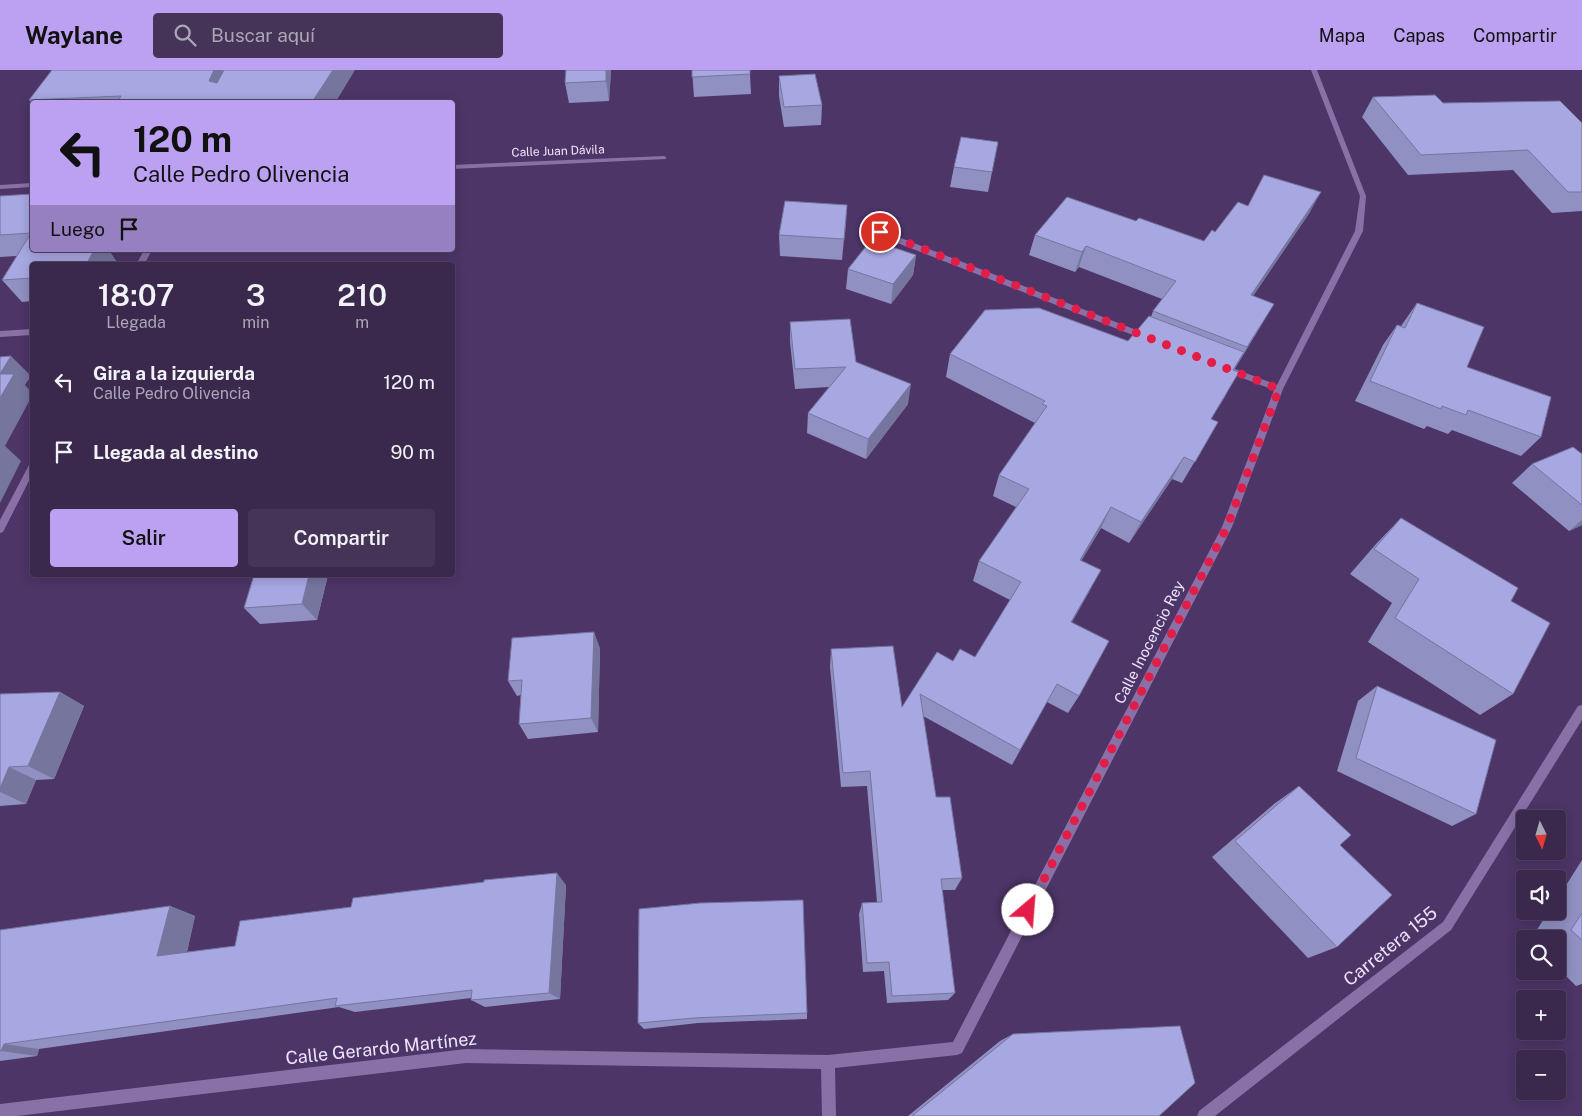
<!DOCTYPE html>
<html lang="es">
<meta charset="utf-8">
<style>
:root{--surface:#3a284d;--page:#453457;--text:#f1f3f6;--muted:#aba6b6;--line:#544465;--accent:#bca0f2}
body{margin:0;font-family:"Public Sans",sans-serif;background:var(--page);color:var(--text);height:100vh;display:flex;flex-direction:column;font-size:19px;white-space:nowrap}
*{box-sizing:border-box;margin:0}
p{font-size:16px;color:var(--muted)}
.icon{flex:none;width:28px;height:28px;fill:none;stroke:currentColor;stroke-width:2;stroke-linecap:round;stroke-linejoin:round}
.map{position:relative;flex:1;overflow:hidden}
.drawer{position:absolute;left:30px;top:192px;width:425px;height:315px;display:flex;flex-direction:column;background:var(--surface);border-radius:5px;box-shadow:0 2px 12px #0003,0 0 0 1px var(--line)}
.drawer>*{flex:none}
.guide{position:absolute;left:30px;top:30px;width:425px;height:152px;border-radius:5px;box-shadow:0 2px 12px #0003,0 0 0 1px var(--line);background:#bca0f2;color:#111;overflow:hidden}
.needle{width:32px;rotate:175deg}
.controls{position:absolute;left:1516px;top:740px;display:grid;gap:10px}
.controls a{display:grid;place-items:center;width:50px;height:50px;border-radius:5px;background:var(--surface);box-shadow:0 2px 12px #0003,0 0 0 1px var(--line);font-size:25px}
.pin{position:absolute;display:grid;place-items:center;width:42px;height:42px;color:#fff;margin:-21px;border:2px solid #fff;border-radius:50%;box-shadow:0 1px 5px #0007}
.me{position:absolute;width:55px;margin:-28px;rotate:27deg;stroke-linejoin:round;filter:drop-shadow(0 0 4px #0008)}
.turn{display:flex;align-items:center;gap:18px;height:105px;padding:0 20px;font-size:22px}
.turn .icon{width:65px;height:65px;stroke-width:2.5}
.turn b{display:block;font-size:35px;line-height:42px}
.then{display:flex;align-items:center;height:48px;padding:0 20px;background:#0003;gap:10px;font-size:19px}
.eta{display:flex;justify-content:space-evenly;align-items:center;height:85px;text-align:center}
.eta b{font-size:30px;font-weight:600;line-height:35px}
.button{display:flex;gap:10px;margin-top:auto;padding:10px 20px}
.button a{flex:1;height:58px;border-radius:5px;background:var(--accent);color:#111;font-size:20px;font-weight:600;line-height:58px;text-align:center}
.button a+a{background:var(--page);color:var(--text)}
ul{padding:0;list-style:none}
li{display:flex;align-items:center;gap:15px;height:70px;padding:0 20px}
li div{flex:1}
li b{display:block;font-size:19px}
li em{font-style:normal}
header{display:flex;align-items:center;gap:30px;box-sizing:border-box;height:70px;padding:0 25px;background:var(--accent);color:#111}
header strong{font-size:24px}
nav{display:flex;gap:28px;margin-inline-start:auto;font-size:18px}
.search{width:350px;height:45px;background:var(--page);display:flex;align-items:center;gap:12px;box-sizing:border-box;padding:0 18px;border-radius:5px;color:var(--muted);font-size:19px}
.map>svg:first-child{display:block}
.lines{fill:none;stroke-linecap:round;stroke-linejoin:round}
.minor{fill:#8970a7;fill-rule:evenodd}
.tertiary{fill:#8970a7;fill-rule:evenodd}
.wall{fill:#9090c2}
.shaded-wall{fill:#75759e}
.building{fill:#a7a7e2;stroke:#75759e}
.route{stroke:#e11d48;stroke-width:9;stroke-dasharray:0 16.2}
.labels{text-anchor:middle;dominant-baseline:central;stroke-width:5;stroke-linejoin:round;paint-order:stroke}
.far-street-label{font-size:12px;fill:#ede3fb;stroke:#4d3567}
.street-label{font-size:15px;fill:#ede3fb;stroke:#4d3567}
.near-street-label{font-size:18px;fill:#ede3fb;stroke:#4d3567}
</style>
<header>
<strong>Waylane</strong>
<div class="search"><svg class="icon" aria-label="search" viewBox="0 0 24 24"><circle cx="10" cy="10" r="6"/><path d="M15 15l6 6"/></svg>Buscar aquí</div>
<nav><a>Mapa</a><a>Capas</a><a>Compartir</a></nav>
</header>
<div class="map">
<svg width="1582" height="1046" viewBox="0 0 1582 1046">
<rect width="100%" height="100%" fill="#4d3567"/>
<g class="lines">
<g class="minor">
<path d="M1311,0H1317L1366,126L1363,161L1283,319L1232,457L962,983L957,985L835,998L836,1046H822L821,999L466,993L17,1046H0V1034L466,979L828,985L953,972L1222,457L1274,320L1224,301L1223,299L1227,296L1230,297L1277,315L1355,161L1360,126Z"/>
<path d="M664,86L666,87V89L452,99V95Z"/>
<path d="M32,113V117L0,119V115Z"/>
<path d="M877,161H883L1149,265L1150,267L1146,270L1143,269L877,165Z"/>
<path d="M144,180H152L144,195H136Z"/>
<path d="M32,259V265L0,267V261Z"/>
<path d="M32,394V405L3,462L0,463V450L29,395Z"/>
</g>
<path class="tertiary" d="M1582,635V650L1451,860L1215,1046H1197L1199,1041L1443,852L1578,636Z"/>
</g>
<g class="wall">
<path d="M566,0H611L609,31L569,33L565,13Z"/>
<path d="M692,0L750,4L751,24L694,27Z"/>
<path d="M353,3L336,31L361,32H32V34L29,30Z"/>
<path d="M779,6L822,35L821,55L784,57L779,26Z"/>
<path d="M1373,27L1443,33L1582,53V141L1552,143L1513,100L1408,105L1362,47Z"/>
<path d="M998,72L988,122L950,117L954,97Z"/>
<path d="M0,126L110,182L116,191L32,195V231L22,232L2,210L17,186L0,187Z"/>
<path d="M847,135L842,190L780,186L779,165Z"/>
<path d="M1248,136L1310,142L1253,226L1274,234L1234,300L1226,325L1211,349L1218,352L1182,413L1172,409L1129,473L1101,458L1081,491L1090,520L1072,552L1079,626L1068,643L1047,632L1012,695L923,646L936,727L962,808L955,820H942L955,923L948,930L887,933L884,901L863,902L859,844L862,833L877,832L867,716L841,717L830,597L831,579L902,637L953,591L975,587L1010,530L973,511L979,491L1016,437L993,426L999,405L1035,353L946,307L950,284L1128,271L1151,247L1153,241L1162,229L1079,197L1075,202L1029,185L1035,165L1136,151L1204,171Z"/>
<path d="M916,185L913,205L891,234L846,219L848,199Z"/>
<path d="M1417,233L1467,297L1541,367L1521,386L1452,360L1448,364L1427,356L1424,359L1355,331L1383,275L1397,255L1401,256Z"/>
<path d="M790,252L856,292L908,334L866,389L807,363L808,343L829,317L795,319L790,272Z"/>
<path d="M1582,384V455L1569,461L1512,413L1532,394Z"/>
<path d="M1401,448L1511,531L1513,624L1480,645L1368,572L1392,533L1350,504L1376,474Z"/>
<path d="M328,505L317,550L260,554L244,538Z"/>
<path d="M600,578L598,662L528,669L519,654L521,625L517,626L508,611Z"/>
<path d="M1377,616L1476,744L1452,756L1337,701L1358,631Z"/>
<path d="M60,622L84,636L54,709L36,710L26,734L0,736V624Z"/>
<path d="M1299,716L1340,775L1337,877L1308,888L1212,787L1274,734Z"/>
<path d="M1582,790V914L1576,916L1558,898V869H1531L1549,841H1558V828Z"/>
<path d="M566,815L560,929L485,937L471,930V928L355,942L339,937L39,979L37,986L0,991V860L170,836L195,846L187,882L235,876Z"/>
<path d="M639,839L807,943V949L698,953L644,959L638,953Z"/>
<path d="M1013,964L1159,1046H908L1000,971Z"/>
</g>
<g class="shaded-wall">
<path d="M214,0H232L220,32L209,11Z"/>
<path d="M333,0H355L335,32H312Z"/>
<path d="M606,0H611L609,31L606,11Z"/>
<path d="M1321,122L1310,142L1240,245L1251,225Z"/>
<path d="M847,135L846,155L842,190L844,169Z"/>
<path d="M1086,176L1079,197L1075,202L1082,182Z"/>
<path d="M94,180H111L110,182L116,191L114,195H86Z"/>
<path d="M916,185L913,205L891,234L893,214Z"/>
<path d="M1274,234L1262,254L1236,297L1247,277Z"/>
<path d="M11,286L31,306L25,315L32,323V326L5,376L21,391L0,433V304Z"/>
<path d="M911,314L908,334L866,389L868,369Z"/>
<path d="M1184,387L1172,409L1129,473L1141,452Z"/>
<path d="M1111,437L1101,458L1070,510L1080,490Z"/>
<path d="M1582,450V455L1569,461Z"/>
<path d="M1101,500L1090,520L1061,571L1071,552Z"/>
<path d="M309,505H328L317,550L302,534Z"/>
<path d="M594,562L600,578L598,662L591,648Z"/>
<path d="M60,622L84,636L54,709L28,696Z"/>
<path d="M9,697L36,710L26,734L0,722V718Z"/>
<path d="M557,803L566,815L560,929L549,923Z"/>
<path d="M170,836L195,846L184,895L157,886Z"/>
<path d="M4,974L39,979L37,986L1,981Z"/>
</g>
<g class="building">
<path d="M52,0H214L209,11L217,13L224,0H333L312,32H117L121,26L29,30Z"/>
<path d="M566,0H606V11L565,13Z"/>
<path d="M692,0H750V4L692,7Z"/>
<path d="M815,4L822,35L784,37L779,6Z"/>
<path d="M1435,25L1443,33L1560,31L1582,53V122H1568L1528,80L1421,85L1373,27Z"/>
<path d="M360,30L359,32H315Z"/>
<path d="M429,30V32H380Z"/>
<path d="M961,67L998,72L992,102L954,97Z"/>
<path d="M1264,105L1321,122L1251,225L1274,234L1247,277L1153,241L1176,211L1086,176L1082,182L1035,165L1067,127L1136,151L1139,148L1204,171L1212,160L1215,162L1238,132L1248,136Z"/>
<path d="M32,124V180H94L86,195H32V208L2,210L31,163L0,165V126Z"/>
<path d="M785,131L847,135L844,169L779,165Z"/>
<path d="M871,170L916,185L893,214L848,199Z"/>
<path d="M1417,233L1484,257L1467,297L1551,327L1541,367L1468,340L1466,345L1442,336L1441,339L1370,311L1397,255L1405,258Z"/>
<path d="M1039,238L1128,271L1149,246L1244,282L1233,300L1239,302L1211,349L1218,352L1195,392L1184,387L1141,452L1111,437L1080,490L1101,500L1071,552L1109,571L1079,626L1057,614L1020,680L920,624L936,727H950L962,808L941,809L955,923L892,926L889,892L867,893L862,833L882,832L870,701L843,703L831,579L893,576L902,637L937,582L953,591L960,579L975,587L1021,512L979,491L1029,419L999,405L1047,336L1042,334L1045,331L950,284L985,240Z"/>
<path d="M850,249L856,292L911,314L868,369L808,343L846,297L795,299L790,252Z"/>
<path d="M11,286L0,304V287Z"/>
<path d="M0,304H14L0,328Z"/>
<path d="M1573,377L1582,384V435L1532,394Z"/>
<path d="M1401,448L1518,518L1511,531L1550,553L1513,624L1395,548L1419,509L1374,479Z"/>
<path d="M254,505H309L302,534L244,538Z"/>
<path d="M594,562L591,648L519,654L522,610L508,611L512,568Z"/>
<path d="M1377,616L1496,670L1476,744L1356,688Z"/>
<path d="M60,622L28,696L9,697L0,718V624Z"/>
<path d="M1299,716L1351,765L1340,775L1392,825L1337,877L1235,771Z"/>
<path d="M557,803L549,923L471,930L472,920L335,936L337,928L4,974L1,981H0V860L170,836L157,886L235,876L240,851L351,837L353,828L484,812V810Z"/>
<path d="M803,830L807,943L694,948L638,953L639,839L700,833Z"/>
<path d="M1582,843V870L1571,860Z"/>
<path d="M1180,956L1195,1013L1159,1046H912L1013,964Z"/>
</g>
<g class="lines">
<path class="route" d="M880,162L1279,319L1227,457L1028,840"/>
</g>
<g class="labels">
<g class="far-street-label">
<text transform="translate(558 81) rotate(-2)">Calle Juan Dávila</text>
</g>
<g class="street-label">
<text transform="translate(1149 572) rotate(-63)">Calle Inocencio Rey</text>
</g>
<g class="near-street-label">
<text transform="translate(1390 876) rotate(-39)">Carretera 155</text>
<text transform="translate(381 978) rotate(-6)">Calle Gerardo Martínez</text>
</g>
</g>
</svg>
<div class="controls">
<a><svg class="needle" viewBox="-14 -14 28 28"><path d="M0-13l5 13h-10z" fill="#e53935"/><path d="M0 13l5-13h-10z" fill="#aba6b6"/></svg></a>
<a><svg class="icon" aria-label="sound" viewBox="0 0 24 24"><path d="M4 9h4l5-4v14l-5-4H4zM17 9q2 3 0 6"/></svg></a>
<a><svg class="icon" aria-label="search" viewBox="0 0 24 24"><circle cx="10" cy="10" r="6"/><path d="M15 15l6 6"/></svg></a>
<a>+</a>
<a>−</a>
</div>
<div class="pin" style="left:880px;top:162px;background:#d93025"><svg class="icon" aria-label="arrive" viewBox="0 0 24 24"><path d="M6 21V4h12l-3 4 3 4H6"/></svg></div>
<svg class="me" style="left:1028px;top:840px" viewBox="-20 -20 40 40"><circle r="19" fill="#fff"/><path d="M0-13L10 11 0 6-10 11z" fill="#e11d48"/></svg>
<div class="guide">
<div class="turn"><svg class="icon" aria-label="left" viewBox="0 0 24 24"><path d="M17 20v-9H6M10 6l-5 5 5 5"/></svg><div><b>120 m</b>Calle Pedro Olivencia</div></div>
<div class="then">Luego<svg class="icon" aria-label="arrive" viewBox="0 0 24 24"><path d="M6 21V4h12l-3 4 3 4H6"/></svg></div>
</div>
<section class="drawer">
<div class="eta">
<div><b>18:07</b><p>Llegada</p></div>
<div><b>3</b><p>min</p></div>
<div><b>210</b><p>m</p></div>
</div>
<ul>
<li><svg class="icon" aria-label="left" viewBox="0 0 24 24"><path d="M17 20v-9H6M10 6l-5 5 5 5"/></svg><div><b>Gira a la izquierda</b><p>Calle Pedro Olivencia</p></div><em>120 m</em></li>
<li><svg class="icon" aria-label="arrive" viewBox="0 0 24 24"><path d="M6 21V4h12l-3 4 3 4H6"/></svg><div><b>Llegada al destino</b></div><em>90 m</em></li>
</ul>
<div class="button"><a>Salir</a><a>Compartir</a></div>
</section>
</div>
